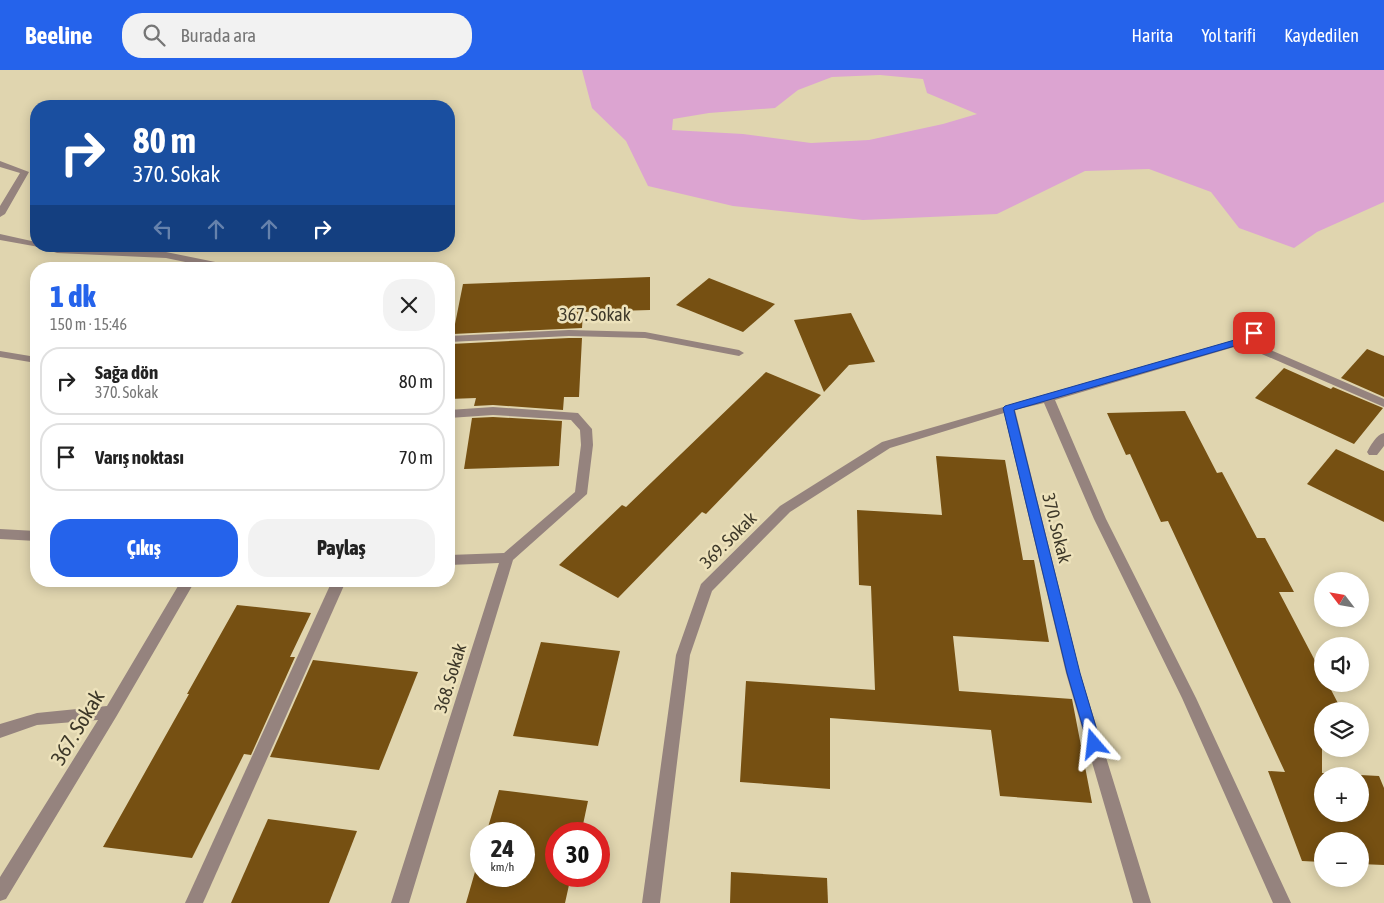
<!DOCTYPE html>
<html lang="tr">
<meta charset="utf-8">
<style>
:root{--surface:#fff;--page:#f2f2f2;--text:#222;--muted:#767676;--line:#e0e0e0;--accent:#2563eb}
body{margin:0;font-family:"Asap Condensed",sans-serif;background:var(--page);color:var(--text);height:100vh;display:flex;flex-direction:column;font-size:19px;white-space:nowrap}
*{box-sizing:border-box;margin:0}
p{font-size:16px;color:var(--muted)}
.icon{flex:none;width:28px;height:28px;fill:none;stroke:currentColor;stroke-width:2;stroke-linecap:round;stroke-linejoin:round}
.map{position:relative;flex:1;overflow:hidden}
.panel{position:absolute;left:30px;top:192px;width:425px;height:325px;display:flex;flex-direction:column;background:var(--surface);border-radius:20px;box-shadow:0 2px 12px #0003}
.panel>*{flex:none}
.hud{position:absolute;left:30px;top:30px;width:425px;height:152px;border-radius:20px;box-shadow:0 2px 12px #0003;background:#1a4fa0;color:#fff;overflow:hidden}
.needle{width:32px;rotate:301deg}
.controls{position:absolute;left:1314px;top:502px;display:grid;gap:10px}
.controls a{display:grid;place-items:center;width:55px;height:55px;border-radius:50%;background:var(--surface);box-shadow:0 2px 12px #0003;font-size:25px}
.speed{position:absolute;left:470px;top:752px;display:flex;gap:10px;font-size:25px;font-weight:700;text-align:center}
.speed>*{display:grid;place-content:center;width:65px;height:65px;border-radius:50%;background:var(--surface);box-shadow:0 2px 12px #0003;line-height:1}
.speed small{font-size:12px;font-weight:400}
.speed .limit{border:8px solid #d22;background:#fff;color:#111}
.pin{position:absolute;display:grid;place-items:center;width:42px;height:42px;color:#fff;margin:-21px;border-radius:10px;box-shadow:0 2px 8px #0006}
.me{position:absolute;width:55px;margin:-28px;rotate:343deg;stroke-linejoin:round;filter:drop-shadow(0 0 4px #0008)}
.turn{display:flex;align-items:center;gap:18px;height:105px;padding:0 20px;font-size:22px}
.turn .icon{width:65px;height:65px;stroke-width:2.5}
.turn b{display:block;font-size:35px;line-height:42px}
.lanes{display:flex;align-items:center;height:48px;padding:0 20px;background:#0003;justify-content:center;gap:25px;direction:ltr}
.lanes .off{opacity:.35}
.round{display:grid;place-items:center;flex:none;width:52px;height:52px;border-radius:20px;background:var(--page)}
.headline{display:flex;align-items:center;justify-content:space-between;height:85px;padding:0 20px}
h1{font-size:30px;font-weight:800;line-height:38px;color:var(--accent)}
.primary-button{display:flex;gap:10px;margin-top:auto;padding:10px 20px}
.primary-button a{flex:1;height:58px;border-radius:20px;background:var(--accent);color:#fff;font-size:20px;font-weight:800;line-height:58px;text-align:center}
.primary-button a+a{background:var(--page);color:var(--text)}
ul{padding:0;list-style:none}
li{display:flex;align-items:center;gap:15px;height:68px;margin:0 10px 8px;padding:0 10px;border:2px solid var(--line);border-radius:20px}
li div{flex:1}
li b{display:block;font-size:19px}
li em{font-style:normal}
header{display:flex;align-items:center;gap:30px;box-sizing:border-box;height:70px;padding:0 25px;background:var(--accent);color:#fff}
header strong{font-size:24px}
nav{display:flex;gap:28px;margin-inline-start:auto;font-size:18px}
.search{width:350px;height:45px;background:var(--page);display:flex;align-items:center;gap:12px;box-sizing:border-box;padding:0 18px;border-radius:20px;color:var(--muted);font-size:19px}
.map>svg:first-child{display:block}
.green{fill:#dca4d1;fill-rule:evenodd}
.building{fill:#765012;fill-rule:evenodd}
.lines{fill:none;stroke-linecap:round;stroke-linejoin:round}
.minor{fill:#95837e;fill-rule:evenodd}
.route{fill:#2563eb;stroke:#184099}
.labels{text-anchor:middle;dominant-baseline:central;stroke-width:5;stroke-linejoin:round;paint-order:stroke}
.street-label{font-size:18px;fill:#3c3728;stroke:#ede2bb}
.near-street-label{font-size:21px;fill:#3c3728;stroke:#ede2bb}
</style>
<header>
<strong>Beeline</strong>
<div class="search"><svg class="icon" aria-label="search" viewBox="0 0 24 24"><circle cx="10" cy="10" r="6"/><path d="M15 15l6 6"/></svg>Burada ara</div>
<nav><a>Harita</a><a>Yol tarifi</a><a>Kaydedilen</a></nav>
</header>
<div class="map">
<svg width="1384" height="833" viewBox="0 0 1384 833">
<rect width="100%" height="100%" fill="#e0d5af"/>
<path class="green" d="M582,0H1384V132L1317,162L1294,178L1239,158L1211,122L1149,99L1085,101L997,144L863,150L733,136L648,116L626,71L592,38ZM880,5L923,9L927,23L977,44L943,54L869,70L811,73L743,64L672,60L673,49L709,43L775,38L798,20L832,7Z"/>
<g class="building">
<path d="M650,207V240L583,242L582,258L453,264L463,214Z"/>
<path d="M709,208L775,234L743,262L676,235Z"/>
<path d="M851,243L875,292L849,295L824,322L794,250Z"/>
<path d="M569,268H582L579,327H564L563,340L493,335L474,336L476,328L449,329L451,274Z"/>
<path d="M1367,279L1384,286V327L1341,308Z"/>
<path d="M1284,298L1331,319L1333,317L1383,338L1354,374L1255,328Z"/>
<path d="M766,302L821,325L706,444L702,442L618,528L559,495L622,435L626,437Z"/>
<path d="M1185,341L1217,403L1222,402L1257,468H1265L1294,522H1279L1322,604V614H1328L1342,641H1322V703L1379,706L1384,718V795L1360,794V771H1322V792L1302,791L1268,701L1285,702L1168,451L1161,452L1130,384L1126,385L1107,343ZM1322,706H1360V744H1322Z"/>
<path d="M493,347L562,351L559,396L464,399L472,348Z"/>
<path d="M1336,379L1384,401V452L1307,414Z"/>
<path d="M936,386L1005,390L1023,490H1034L1049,572L953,566L959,621L1072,629L1092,733L1000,726L991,660L830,648V719L740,712L746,611L875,620L871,516L859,515L857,440L942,445Z"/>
<path d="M237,535L311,543L290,587H295L251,685L244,684L192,788L103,777L189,624H187Z"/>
<path d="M541,572L620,581L598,676L513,666Z"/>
<path d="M313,590L418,602L379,700L270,687Z"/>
<path d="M499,720L588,731L581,764H556V806H571L565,833H466L481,781V806H524V764H486Z"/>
<path d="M268,749L357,761L329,833H231Z"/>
<path d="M731,802L827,808L828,833H730Z"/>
</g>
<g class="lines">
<g class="minor">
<path d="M0,91L29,102L5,144L0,147V136L20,103L0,97Z"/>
<path d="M0,164L36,172V176L166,182L235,196L240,199H219L166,188L57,183L39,177L0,170Z"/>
<path d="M569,260L645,262L739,280L744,283L739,286L645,268L569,266L449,272V266Z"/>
<path d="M1254,260L1259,263L1250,271L1384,329V337L1241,275L1055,330L1106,449L1196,628L1291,833H1273L1182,628L1094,449L1044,333L1015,340L1080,603L1151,833H1133L1066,603L1004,343L890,378L790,442L712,521L690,585L660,833H642L676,585L701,514L780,436L882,372L1238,269Z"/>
<path d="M0,281L36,287V293L0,287Z"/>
<path d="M493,337L578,343L592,359L593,375L587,424L513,490L409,833H391L499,493L449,495V485L504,483L575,422L581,375L580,360L571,350L493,345L449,348V340Z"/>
<path d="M1384,363V376L1377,385H1369L1367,382C1371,375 1376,365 1384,363Z"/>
<path d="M0,459L36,461V471L0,469Z"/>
<path d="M181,511H195L116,647L6,829L0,831V807L98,650L37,655L0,668V654L37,643L107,636Z"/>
<path d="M332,511H346L203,833H185Z"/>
</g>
</g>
<path class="route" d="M1254,260L1259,263L1245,273L1014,340L1080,603L1101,674L1099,678L1094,680L1089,678L1067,603L1003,338L1005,336L1238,269Z"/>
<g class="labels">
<g class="street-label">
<text x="595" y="244">367. Sokak</text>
<text transform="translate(1057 458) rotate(76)">370. Sokak</text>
<text transform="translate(728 470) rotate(-45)">369. Sokak</text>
<text transform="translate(450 608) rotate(-73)">368. Sokak</text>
</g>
<g class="near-street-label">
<text transform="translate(77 657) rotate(-59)">367. Sokak</text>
</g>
</g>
</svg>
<div class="controls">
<a><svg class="needle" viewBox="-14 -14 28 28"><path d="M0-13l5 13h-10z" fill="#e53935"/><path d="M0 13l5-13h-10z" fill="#767676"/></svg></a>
<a><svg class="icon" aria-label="sound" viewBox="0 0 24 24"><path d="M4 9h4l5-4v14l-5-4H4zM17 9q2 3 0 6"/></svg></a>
<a><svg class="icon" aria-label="layers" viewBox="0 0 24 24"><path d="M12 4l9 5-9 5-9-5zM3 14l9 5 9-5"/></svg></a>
<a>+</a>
<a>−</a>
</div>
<div class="speed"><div>24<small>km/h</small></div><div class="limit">30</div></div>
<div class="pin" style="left:1254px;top:263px;background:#d93025"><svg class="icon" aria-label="arrive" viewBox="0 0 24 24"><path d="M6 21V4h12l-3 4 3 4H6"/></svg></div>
<svg class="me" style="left:1094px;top:674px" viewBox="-20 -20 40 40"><path d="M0-17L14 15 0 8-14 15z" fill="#2563eb" stroke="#fff" stroke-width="4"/></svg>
<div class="hud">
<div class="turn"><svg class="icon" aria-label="right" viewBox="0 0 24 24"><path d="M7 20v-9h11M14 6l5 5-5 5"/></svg><div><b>80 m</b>370. Sokak</div></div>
<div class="lanes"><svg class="icon off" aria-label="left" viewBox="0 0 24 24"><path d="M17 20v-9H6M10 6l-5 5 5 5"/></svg><svg class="icon off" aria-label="ahead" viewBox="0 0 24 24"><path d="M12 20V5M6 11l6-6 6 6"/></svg><svg class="icon off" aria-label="ahead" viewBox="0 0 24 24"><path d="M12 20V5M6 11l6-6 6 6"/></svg><svg class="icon" aria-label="right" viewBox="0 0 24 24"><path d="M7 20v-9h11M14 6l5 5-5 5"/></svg></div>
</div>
<section class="panel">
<div class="headline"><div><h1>1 dk</h1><p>150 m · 15:46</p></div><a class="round"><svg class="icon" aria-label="close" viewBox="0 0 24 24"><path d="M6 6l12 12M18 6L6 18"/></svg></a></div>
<ul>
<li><svg class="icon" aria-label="right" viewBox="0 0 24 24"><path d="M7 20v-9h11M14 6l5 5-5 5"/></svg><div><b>Sağa dön</b><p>370. Sokak</p></div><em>80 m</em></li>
<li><svg class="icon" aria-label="arrive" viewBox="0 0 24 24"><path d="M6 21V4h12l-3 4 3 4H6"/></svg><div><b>Varış noktası</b></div><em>70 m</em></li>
</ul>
<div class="primary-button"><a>Çıkış</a><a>Paylaş</a></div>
</section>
</div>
